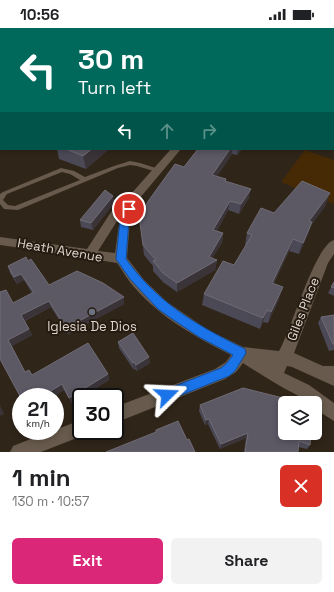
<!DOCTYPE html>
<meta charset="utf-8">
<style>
:root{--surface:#fff;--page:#f2f2f2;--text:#202124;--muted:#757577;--accent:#db2777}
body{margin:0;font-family:"Space Grotesk",sans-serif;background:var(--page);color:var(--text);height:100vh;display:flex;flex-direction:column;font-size:15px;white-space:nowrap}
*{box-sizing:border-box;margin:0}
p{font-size:13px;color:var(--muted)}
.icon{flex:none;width:22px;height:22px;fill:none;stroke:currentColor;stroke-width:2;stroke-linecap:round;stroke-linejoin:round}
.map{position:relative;height:424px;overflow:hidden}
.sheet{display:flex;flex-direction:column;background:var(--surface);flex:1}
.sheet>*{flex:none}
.guide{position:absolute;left:0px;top:0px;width:334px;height:122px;box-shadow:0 2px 6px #0003;background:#00695c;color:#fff;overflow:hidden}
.tools{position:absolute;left:278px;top:368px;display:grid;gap:8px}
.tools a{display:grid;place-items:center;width:44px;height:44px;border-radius:6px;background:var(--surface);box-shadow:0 2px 6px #0003;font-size:20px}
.speed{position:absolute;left:12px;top:360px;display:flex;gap:8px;font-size:20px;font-weight:700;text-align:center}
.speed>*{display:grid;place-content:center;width:52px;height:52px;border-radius:50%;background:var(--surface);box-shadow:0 2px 6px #0003;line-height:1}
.speed small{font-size:10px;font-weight:400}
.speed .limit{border:2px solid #111;border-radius:6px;background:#fff;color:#111}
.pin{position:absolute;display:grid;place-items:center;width:34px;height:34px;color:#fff;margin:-17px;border:2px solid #fff;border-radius:50%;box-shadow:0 1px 4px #0007}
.me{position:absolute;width:44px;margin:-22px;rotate:69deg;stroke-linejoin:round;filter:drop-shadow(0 0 3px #0008)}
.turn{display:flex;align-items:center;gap:14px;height:84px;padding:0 12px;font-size:18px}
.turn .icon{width:52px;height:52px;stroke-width:2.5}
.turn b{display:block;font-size:28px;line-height:34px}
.lanes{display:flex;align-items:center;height:38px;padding:0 12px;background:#0003;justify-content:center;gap:20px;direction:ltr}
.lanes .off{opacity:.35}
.round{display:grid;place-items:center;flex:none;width:42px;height:42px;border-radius:6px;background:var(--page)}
.overview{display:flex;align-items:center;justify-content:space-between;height:68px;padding:0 12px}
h1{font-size:24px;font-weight:600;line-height:30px}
.cta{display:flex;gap:8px;margin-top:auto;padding:8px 12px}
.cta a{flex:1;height:46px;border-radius:6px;background:var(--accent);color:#fff;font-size:16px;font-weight:600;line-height:46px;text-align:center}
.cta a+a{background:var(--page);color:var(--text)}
.status{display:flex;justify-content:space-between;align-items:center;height:28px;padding:0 20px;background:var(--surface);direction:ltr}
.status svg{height:11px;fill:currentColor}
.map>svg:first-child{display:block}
.green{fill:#462a06}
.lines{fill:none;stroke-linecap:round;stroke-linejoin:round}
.service{fill:#685b4d;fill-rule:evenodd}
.minor{fill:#685b4d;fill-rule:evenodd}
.tertiary{fill:#685b4d;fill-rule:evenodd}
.secondary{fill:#685b4d;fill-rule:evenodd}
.motorway{fill:#ed6672;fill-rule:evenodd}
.wall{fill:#4c4957}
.shaded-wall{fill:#3a3439}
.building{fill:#5c5864;stroke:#706c75}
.route{fill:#1a73e8;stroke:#114b97}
.worship-dot{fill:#6b7280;stroke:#261b10;stroke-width:1.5}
.labels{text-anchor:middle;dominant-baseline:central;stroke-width:4;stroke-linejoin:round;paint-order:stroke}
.street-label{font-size:13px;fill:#ded6cf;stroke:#261b10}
.poi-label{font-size:13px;fill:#ded6cf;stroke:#261b10}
</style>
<div class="status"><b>10:56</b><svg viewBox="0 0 49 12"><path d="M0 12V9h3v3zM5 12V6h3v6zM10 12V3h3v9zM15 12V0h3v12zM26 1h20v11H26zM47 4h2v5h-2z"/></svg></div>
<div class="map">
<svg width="334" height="424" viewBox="0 0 334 424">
<rect width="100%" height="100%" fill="#302519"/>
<path class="green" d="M305,122L334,132V176L281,154Z"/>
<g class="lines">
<path class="service" d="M130,133L140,135L159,141L160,142L157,144L137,138L130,137L118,140L18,182L4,181L0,176V166L3,164L61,140L74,143L85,149L114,138ZM62,144L70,146L80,152L15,178L8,177L3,172L7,166Z"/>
<g class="minor">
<rect x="60" y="0" width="7" height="1"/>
<path d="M333,88L334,89V95L333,94Z"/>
<path d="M171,121H181L139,171L130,192L127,230L144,252L167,274L208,302L243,319L279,323C291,303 315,217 334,212V226L328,235L294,325L334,343V358L292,339L287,338L284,345L309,357L334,375V393L315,381V375C306,375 303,370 295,366C277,357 260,346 243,335L236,344L225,351L115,395V379L215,341L226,334L231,327C196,309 161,290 135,260C128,253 123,243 117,235L92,231L89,232L49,224L0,217V209L87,221L111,184L130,167ZM120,189L115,225L98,223L119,190Z"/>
<path d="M81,392V403H88L87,406L41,424H10L13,418L51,403H55V402Z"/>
</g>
<path class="tertiary" d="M323,338H334V352H323L318,350L315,345L318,340Z"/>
<g class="secondary">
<path d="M149,0H158L149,1Z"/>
<rect x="0" y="64" width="1" height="4"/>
</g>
<g class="motorway">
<path d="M9,0H19L9,1Z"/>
<rect x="0" y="2" width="1" height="4"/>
</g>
</g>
<g class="wall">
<rect x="179" y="0" width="93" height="1"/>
<path d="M333,93H334V115L333,114Z"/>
<path d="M57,121H109L86,141L59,131Z"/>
<path d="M198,121H242L237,127L232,126L217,148L226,151V154L249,170L239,186L228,182L217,203L223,205L222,215L212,230L217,232L215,242L177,264L163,254L153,243V238L144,227L140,195Z"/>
<path d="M113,168L114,175L93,202L81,199L80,192Z"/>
<path d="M326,177L311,197L308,206L299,226L289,223L274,255L279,271L268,295L263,294L260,301L202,277L204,266L234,237L246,217H245L247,205L274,185Z"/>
<path d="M28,233L49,257L124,276L68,306L51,279L25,293L32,307L12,318L25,344L32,347L108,346L109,352L72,375L64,362L53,369L0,331L13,275L32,265L24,252L17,256L10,245L8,238Z"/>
<path d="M334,254V268L328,265Z"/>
<path d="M334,287V322L329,323L318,295L321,289Z"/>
<path d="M118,314L150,335L137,343L135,341L134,342L119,320Z"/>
<path d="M200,377L310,417L307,421L298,419V424H244L246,410L220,421L208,396L205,397L199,383Z"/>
</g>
<g class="shaded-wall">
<path d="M334,2V9L333,10V4Z"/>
<rect x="0" y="108" width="1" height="13"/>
<path d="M92,121H109L86,141L83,128Z"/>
<path d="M230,121H232V126L211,157L212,147Z"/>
<path d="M238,121H242L237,127Z"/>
<path d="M251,161L249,170L239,186L241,176Z"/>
<path d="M330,165L326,177L311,197L308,206L299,226L309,193Z"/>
<path d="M113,168L114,175L93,202L91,195Z"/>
<path d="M230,173L228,182L212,212L213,202Z"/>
<path d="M223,205L222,215L208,237L217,232L215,242L177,264V255L209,229Z"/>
<path d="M293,211L289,223L268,266L272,255Z"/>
<path d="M21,246L24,252L17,256L14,249Z"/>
<path d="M283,259L279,271L268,295L271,284Z"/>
<path d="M124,269V276L68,306L66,300Z"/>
<path d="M49,273L51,279L24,293L21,287Z"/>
<path d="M267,282L263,294L260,301L263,290Z"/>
<path d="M29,301L32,307L12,318L8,312Z"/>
<path d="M149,329L150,335L137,343L136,337Z"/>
<path d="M134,334L135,341L134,342L133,335Z"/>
<path d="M108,346L109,352L72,375L69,370Z"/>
<path d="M62,356L64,362L53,369H41Z"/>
<path d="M0,377L4,386L0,388Z"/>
<path d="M209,391L208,396L205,397L206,392Z"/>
<path d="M248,405L246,410L220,421L221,416Z"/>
</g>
<g class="building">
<path d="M194,0H267V1H196Z"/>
<path d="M284,0H334V2L333,4V1H283Z"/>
<rect x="0" y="70" width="1" height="38"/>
<path d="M333,93H334V106L333,105Z"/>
<path d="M66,121H92L83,128Z"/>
<path d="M198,121H230L212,147L226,151L225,153L251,161L241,176L230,173L213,202L223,205L209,229L217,232L177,255L163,245L153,233L156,232L143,217L140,195L144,180L149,172L175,136L184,139Z"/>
<path d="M302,153L330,165L309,193L312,194L303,215L293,211L272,255L283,259L271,284L267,282L263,290L204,266L223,233L234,237L252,207L247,205L261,180L274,185Z"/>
<path d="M105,162L113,168L91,195L80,192Z"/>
<path d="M26,229L28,233L31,231L49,257L77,243L103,255L124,269L66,300L49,273L21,287L29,301L8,312L25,344L29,342L32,347L88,315L108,346L69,370L62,356L41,369H21V370L0,331V264L6,262L13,275L34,264L21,246L14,249L8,238Z"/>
<path d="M334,254V260L331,259Z"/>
<path d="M334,287V316H333L321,289Z"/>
<path d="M133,305L149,329L136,337L134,334L133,335L118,314Z"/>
<path d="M243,360L291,372L296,375H285V405H311L310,417L299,413L298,424H245L248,405L221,416L209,391L206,392L200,377Z"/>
<path d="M178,393L187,412L189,411L195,424H106L156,404V402Z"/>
</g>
<path class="route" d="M129,178L133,181L129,192L126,231C158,275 196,297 245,321L246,325L235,343L229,348L167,373L162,371L161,367L162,363L221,340L227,335L233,327L199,309L172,291L158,281L130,251L116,231L120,192L126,179Z"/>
<circle class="worship-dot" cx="92" cy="284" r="4"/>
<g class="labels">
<g class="street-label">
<text transform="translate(60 222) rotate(10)">Heath Avenue</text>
<text transform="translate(303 281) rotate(-69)">Giles Place</text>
</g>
<g class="poi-label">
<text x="92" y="298">Iglesia De Dios</text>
</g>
</g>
</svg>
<div class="tools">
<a><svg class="icon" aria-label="layers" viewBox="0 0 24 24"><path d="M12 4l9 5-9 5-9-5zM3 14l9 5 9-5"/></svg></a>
</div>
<div class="speed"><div>21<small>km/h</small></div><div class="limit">30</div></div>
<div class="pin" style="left:129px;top:181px;background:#d93025"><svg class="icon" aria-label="arrive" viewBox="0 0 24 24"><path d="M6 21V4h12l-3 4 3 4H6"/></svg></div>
<svg class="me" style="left:167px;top:367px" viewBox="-20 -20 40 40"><path d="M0-17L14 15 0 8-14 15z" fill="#1a73e8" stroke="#fff" stroke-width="4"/></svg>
<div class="guide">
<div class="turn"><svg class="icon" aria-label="left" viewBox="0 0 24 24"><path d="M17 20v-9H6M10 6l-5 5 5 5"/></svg><div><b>30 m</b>Turn left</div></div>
<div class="lanes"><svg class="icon" aria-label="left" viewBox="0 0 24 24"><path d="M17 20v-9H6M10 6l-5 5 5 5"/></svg><svg class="icon off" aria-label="ahead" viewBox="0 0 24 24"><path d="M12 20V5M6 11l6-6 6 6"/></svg><svg class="icon off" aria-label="right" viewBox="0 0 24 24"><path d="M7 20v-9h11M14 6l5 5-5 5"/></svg></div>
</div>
</div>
<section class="sheet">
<div class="overview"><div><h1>1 min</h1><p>130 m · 10:57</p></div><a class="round" style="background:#d93025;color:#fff"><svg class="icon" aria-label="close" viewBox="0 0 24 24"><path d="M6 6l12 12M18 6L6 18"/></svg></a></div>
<div class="cta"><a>Exit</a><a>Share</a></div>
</section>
